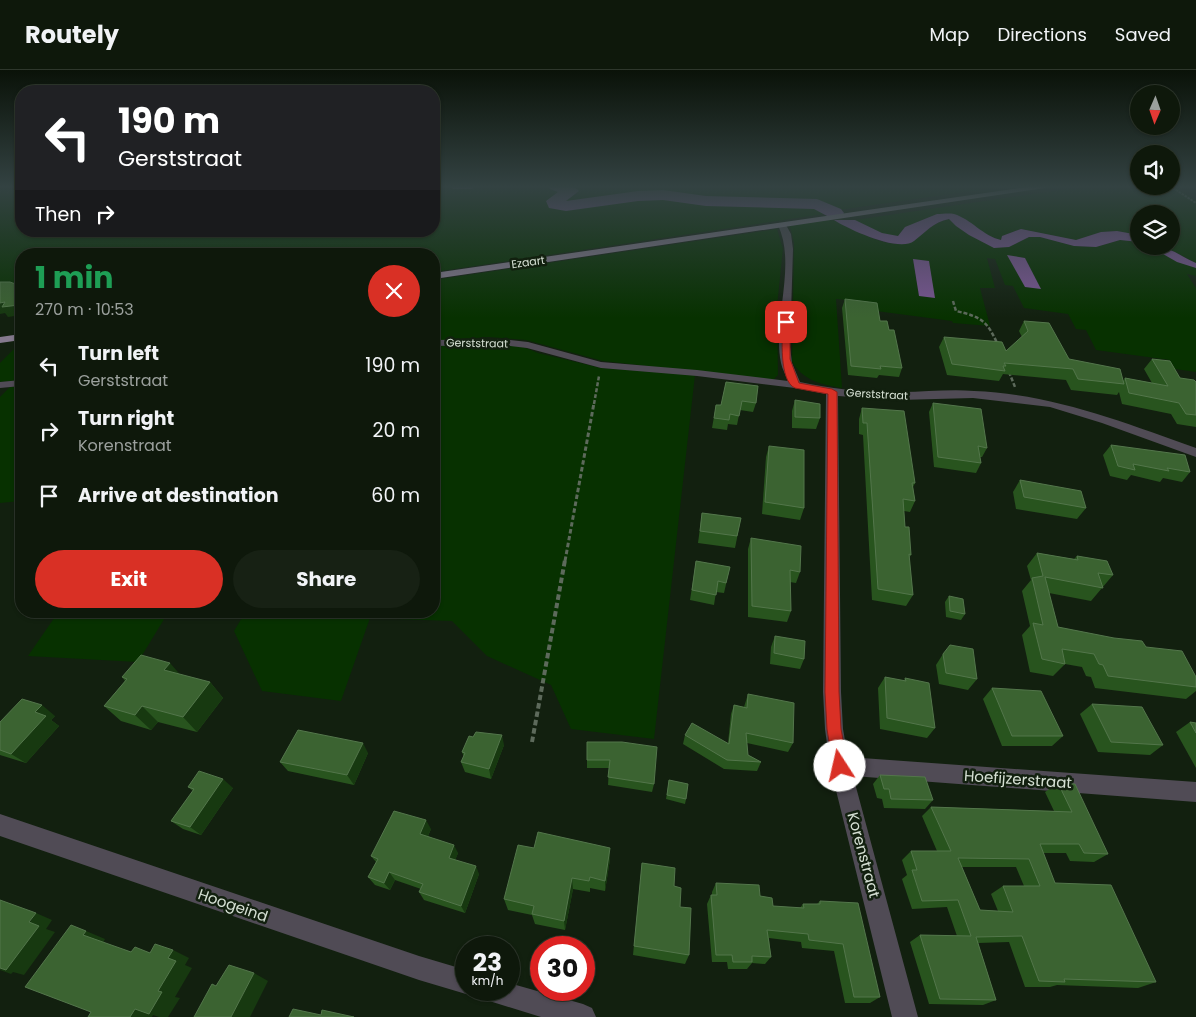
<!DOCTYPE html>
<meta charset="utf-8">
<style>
:root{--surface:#0e180b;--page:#172114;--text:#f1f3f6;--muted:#9ba09d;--line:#2e372c;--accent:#d93025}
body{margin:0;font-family:Poppins,sans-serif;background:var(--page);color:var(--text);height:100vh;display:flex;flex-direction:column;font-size:19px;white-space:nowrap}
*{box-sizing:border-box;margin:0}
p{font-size:16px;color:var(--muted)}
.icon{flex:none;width:28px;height:28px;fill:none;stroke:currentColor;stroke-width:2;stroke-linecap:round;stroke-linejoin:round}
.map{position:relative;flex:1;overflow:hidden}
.drawer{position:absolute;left:15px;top:178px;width:425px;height:370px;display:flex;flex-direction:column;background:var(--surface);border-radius:20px;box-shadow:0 1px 4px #0004,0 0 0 1px var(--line)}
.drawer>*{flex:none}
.guide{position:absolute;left:15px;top:15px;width:425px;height:152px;border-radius:20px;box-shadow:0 1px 4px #0004,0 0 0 1px var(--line);background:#202124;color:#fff;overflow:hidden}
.needle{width:32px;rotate:182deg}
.controls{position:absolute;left:1130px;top:15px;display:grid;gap:10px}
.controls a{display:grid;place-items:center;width:50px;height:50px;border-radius:50%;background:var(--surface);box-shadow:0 1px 4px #0004,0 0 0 1px var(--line);font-size:25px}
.speed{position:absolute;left:455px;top:866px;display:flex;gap:10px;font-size:25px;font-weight:700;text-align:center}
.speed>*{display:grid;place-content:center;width:65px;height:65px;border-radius:50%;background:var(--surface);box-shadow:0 1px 4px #0004,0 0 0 1px var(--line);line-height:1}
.speed small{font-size:12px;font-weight:400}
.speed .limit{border:8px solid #d22;background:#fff;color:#111}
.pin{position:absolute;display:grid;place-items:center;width:42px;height:42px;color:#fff;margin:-21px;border-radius:10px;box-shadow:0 2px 8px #0006}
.me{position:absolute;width:55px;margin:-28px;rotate:350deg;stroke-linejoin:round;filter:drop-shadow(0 0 4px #0008)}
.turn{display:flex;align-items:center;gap:18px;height:105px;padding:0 20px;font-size:22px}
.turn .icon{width:65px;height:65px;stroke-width:2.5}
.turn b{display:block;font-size:35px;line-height:42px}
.then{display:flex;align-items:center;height:48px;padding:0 20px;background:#0003;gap:10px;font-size:19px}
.round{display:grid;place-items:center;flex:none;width:52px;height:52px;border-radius:26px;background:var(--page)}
.summary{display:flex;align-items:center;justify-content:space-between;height:85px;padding:0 20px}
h1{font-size:30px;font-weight:700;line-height:38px;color:#1e9e55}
.action{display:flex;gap:10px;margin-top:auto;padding:10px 20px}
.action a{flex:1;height:58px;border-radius:30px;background:var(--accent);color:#fff;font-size:20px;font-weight:700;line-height:58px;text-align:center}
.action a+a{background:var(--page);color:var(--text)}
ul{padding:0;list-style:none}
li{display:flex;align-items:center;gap:15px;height:65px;padding:0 20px}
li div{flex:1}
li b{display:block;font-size:19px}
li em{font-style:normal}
header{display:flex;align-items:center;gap:30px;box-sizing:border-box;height:70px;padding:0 25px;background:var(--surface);border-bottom:1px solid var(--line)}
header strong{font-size:24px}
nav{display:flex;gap:28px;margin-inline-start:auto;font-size:18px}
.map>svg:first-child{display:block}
.green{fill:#073100;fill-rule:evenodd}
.water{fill:#7b5794}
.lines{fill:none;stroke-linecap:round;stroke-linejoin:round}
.river{fill:#7b5794;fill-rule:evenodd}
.path-far3{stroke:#5d6a5b;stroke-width:2;stroke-dasharray:2.5 1;stroke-linecap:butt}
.path-far2{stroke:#5d6a5b;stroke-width:2.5;stroke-dasharray:4 2;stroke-linecap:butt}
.path-far1{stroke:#5d6a5b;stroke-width:3;stroke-dasharray:4.5 2.5;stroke-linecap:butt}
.path{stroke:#5d6a5b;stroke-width:4;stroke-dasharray:5.5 3;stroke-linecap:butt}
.minor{fill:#504b55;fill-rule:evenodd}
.major{fill:#857a8e;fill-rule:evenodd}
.wall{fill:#28541e;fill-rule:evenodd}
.shaded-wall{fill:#173910}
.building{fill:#3b6331;stroke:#53764b;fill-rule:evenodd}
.route{fill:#d93025;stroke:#8d1f18}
.labels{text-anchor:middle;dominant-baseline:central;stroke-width:5;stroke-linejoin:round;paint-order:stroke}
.far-street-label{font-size:11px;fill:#d6e0d4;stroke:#12200f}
.near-street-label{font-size:15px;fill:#d6e0d4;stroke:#12200f}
</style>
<header>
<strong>Routely</strong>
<nav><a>Map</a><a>Directions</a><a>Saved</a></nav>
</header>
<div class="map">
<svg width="1196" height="947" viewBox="0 0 1196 947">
<rect width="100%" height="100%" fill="#12200f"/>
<g class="green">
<path d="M0,116H21V161H434V116L469,118L480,116H544L565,123L551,130V134L568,137L617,130L666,128L706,134L804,137L820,138L831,143L434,202V184H21V218L0,217Z"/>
<path d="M568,116H608L606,117L679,116H1006L839,140L829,134L815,132L711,128L678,122H660L634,123L592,128L582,131L561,132L578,124L574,119Z"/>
<path d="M1087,116H1173L1196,130V193L1164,176H1171V144H1139V165L1117,161L1101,162L1076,170L1021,159L1002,166L1001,170L987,165L962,148H926L914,155L905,157L899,166C883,166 867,159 855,150Z"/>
<path d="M950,149L1009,177L1029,167H1040L1074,176L1096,177L1120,170L1139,172V176H1149L1196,198V206L1187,204L1196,218V302L1175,299L1170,290L1096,280L1086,260L1076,259L1068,244L1024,238L1013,216L1005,215L995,189L987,188L995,218H980L990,256L953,253L952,251L876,241L874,233L836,229L842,318C823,315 801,310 792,291L794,173L790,156C800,155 828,148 836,151C855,159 878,175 900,174C920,173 927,153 950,149ZM1008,186L1025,188L1040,219L1009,188ZM913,189L935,227L919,226Z"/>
<path d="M777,159L783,179L777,236L778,305L773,310L603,291L526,270L489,267L434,271V210Z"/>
<path d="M21,272V310L0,312V293Z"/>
<path d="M458,274C484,274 515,271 538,283L601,298L695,305L654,669L571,659L551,615L487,586L452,551L370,548L341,631L262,621L234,561L246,541H434V275Z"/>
<path d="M21,316V431L0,433V327L10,317Z"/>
<path d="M59,541H169L138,592L28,586Z"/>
</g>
<g class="water">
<path d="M937,144C942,144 949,143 954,144C971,149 983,166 1001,170L1002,166L1021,159L1076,170L1101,162L1117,161L1139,165V172L1120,170L1096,177L1074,176L1040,167H1029L1009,177L994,178L969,165L956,156L949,149C933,152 926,162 914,171C899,183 848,159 834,150H855L882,163L898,166L905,157Z"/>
<path d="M1149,176C1170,176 1178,185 1196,193V198L1177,192Z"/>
<path d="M1007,185L1025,188L1041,219L1025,217Z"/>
<path d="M913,189L929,191L935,228L919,226Z"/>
</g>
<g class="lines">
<g class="river">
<path d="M451,116H474L472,119H453Z"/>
<path d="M548,116C558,115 572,113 579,121L566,131L638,121L663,120L706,126L817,129L841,139L844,143L841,147L835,148L829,147L814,139L706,136L663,130L638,131L566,141L549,138L546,131L558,122L550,119Z"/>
</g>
<path class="path-far3" d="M1170,116L1196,133"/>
<g class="path-far2">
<path d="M953,231L956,241C982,247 987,251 998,275"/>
<path d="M1009,302L1015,317"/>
<path d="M594,334L599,306"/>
</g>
<path class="path-far1" d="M565,491L594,333"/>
<path class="path" d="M532,672L565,490"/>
<g class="minor">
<path d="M779,153L786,155L791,164L793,179L790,277L792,293L800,312C833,319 868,323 902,322C925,322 950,319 974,321C1052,324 1123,352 1196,378V387L1102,353L1050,337L973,328L899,330L838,326L841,622L843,659L848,687L1196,712V732L853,706L918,947H892L830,696L825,659L823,622L826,324L795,318L697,306L601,298L527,278L501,275L434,276V270L501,269L528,272L601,292L697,300L788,311C786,305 782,299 781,293C772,250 797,196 778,155Z"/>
<path d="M21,310V316L0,318V312Z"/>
<path d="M0,744L419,886L466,900V920H475L466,924L419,910L0,766Z"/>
<path d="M509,913L583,934L592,938L596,947H541L483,929L480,920H509Z"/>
</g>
<g class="major">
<path d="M1033,116H1049L1045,118L434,209V203Z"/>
<path d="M21,264V270L0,273V267Z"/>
</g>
</g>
<g class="wall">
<path d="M845,229L880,251L889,260L902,298L899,307L879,305L877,308L848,305L842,238Z"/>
<path d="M1024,251L1069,289L1123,311L1125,308L1152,313L1144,299L1152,289L1180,308L1196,312V357L1177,354L1171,344L1122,334L1119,322L1117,325L1071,320L1066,310L1003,304L999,311L947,305L939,277L944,267L1006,281L1022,267L1019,261Z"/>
<path d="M726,312L756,333L753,342L740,340L737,355L728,354L727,360L712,358L716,335H721Z"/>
<path d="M795,330L820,348L816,359L792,358V341Z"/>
<path d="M933,333L987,378L982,387H980L981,393L976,403L934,397L929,342Z"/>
<path d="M862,338L915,413L913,417L915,431L910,442L904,441L905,457L911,485L909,488L913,525L906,536L872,530L863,365L859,364V349Z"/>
<path d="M1111,375L1190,402L1182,412L1163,408L1160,412L1131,405L1127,410L1110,406L1103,385Z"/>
<path d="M769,376L804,438L800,450L762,444L766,387Z"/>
<path d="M1020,410L1086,438L1077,449L1016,439L1013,422Z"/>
<path d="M702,443L741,448L735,478L698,473Z"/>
<path d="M751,468L800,502L796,513L790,512L791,541L787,552L748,547V479Z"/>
<path d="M1037,483L1074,489L1077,486L1113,505L1091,531L1049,523L1058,557L1146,577L1196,607V621L1186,629L1095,618L1091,607L1086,606L1082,597L1065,594L1053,606L1030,602L1022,565L1030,556L1022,521L1031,510L1027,496Z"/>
<path d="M696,491L730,497L724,523L716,522L714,535L690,530Z"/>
<path d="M949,526L965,544L961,550L946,547L945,532Z"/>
<path d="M775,566L804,589L800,599L770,594L771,577Z"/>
<path d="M943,584L977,609L968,620L939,614L936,595Z"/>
<path d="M181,605L210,612L223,628L197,662L158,652L151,660L121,651L104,636L125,611L122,607Z"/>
<path d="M885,607L904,611L905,608L935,658L927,668L880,659L878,618Z"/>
<path d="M992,618L1063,666L1052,676H1002L983,629Z"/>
<path d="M748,624L793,673L788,682L747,673L748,685L761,692L757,701L724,699L683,674L685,665L728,673L731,644L734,635L744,637Z"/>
<path d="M1092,634L1163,675L1150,685L1098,682L1080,644Z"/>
<path d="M55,646L51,650L59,656L26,693L0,685V652Z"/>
<path d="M1190,652L1196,653V698L1176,662Z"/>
<path d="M622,672L654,714L652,722L608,715L609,698H587V690Z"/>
<path d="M504,675L491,709L465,702L461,692L464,687L462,682Z"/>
<path d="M368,683L354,715L288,701L280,692Z"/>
<path d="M880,705L933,730L925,739L884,738L882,729L877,728L873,714Z"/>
<path d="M669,710L686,729L685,734L666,729Z"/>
<path d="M1058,713L1108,784L1094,792L1070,791L1066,783H1043L1055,813L1156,912L1138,918L1057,915L1050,917H1025L1009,872L978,873L996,930L983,935L929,934L910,872L920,865L957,866L947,837L912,839L902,809L907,805L902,790L911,781H937L922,746L931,737L1054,741L1045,722ZM962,797H1016L1024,816H1003L991,824L998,841L980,840Z"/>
<path d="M188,717L233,718L201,765L183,759L171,751L193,721Z"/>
<path d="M431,759L428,766L458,783L455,790L479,804L465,843L424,830L419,822L421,819L395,810L390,820L375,815L368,807L376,792L371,786Z"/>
<path d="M610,789L605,821L590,818V822L573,819L565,860L535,854L532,845L508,840L504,829Z"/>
<path d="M642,793L674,816L680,837L689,885L685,894L633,885Z"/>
<path d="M716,813L760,826L773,836L800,838L803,834H817L820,831L880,927L870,933H845L834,881L802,878L801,872L769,868L771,887L765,894L752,893L747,899H728L727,892H712L707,834L711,825H712V822Z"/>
</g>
<g class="shaded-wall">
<path d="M5,232H21V245L8,247L5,243L0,244V233Z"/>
<path d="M170,593L184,609L164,600Z"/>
<path d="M210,612L223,628L197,662L183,647Z"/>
<path d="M42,635L55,646L51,650L59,656L26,693L11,684L35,642Z"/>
<path d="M142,636L158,652L151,660L135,645Z"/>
<path d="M502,665L504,675L491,709L489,699Z"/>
<path d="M363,673L368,683L354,715L347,705Z"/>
<path d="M223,709L233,718L201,765L190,757Z"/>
<path d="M426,750L431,759L425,772L420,764Z"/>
<path d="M454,775L458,783L453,796L449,788Z"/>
<path d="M610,778V789L605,821V811Z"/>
<path d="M476,796L479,804L465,843L461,836Z"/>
<path d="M389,802L395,810L390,820L384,813Z"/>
<path d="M572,808L573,819L565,860L564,851Z"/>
<path d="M36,843L52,850L46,859L55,862L24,905L13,902L11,904L0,900V897Z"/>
<path d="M86,861L105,869L103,873L83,865Z"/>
<path d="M173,880L189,888L185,895L192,898L175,927L180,928L168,947H159L153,945L152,947H130L135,939L158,921L168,888Z"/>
<path d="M254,903L268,911L250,947H231Z"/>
</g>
<g class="building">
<path d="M0,212H10L21,216V232L19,235L2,237L5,232L0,233Z"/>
<path d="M845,229L877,233L880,251H887L889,260H894L902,298L880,296L881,299L851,296Z"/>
<path d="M1024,251L1049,253L1069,289L1120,299L1124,314L1078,309L1073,299L1004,293L1006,296H1003L1005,301L952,294L944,267L1002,272L1006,281L1028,261Z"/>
<path d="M1152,289L1170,291L1180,308L1194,310L1196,312V345L1186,344L1179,333L1129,323L1125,308L1168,316Z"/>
<path d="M726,312L758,316L756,333L742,331L739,346L730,344L729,350L714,348L716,335H721Z"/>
<path d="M795,330L820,334V348L795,347Z"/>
<path d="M933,333L981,339L987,378L978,376L981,393L938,387Z"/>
<path d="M862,338L904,341L915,413H912L915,431L903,429L905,457H909L911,485L909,484L913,525L878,519L867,353H863Z"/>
<path d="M1111,375L1185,385L1190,402L1167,398L1169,401L1133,394L1135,400L1118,396Z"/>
<path d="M769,376L804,380V438L765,432Z"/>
<path d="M1020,410L1081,421L1086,438L1024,427Z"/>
<path d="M702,443L741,448L737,466L700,461Z"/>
<path d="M751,468L801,476L800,502L790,500L791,541L752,536Z"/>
<path d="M1037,483L1078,490L1077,486L1107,491L1113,505L1098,503L1103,518L1045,507L1058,557L1114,568L1142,571L1146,577L1182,581L1196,607V617L1108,606L1103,595L1099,594L1094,584L1062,579L1065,594L1042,589L1033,553L1043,555L1032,508L1043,506Z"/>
<path d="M696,491L730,497L726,513L718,511L716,525L692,520Z"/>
<path d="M949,526L963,529L965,544L950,541Z"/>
<path d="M775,566L805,571L804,589L774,583Z"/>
<path d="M950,575L973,579L977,609L946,603L943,584Z"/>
<path d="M141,585L170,593L164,600L210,612L183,647L142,636L135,645L104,636L127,609L122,607Z"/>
<path d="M885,607L906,611L905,608L929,613L935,658L887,648Z"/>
<path d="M992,618L1041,621L1063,666H1012Z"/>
<path d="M748,624L794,633L793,673L746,663L748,685L761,692L727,690L685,665L692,653L729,674L734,635L747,638Z"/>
<path d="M22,629L42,635L35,642L46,646L11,684L0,680V652Z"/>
<path d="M1092,634L1142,637L1163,675L1111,672Z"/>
<path d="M1190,652L1196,653V663Z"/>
<path d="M298,660L363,673L347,705L280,692Z"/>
<path d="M476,662L502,665L489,699L461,692L465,683L462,682L469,666L473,667Z"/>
<path d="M587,672H622L657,677L654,714L608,707L610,690H587Z"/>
<path d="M199,701L223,709L190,757L171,751L194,719L188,717Z"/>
<path d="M880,705L925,707L933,730L891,729L889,719H884Z"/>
<path d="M669,710L688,714L686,729L667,725Z"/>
<path d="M1058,713L1075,714L1108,784L1084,783L1079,774H1040L1055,813L1111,815L1156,912L1064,909L1065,912L1039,911L1022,866L976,867L996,930L940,929L920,865L971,866L958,830L922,831L912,800H917L911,781H951L931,737L1072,742ZM958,788L1029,789L1040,816H1003L1013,842L980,840Z"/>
<path d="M394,741L426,750L420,764L454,775L449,788L476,796L461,836L419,822L423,814L389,802L384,813L368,807L378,789L371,786Z"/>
<path d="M538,762L610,778L605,811L590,807L589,811L572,808L564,851L532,844L534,836L504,829L518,775L534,778Z"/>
<path d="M642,793L675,798L674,816L681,818L680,837L691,838L689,885L634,876Z"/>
<path d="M716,813L759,815L760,826L772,828L773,836L804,838L803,834H820V831L858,833L880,927H854L843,874L809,870L808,864L767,860L771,887L752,886V892H733L732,885H716L711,825H717Z"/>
<path d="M0,830L36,843L29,852L39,856L6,900L0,898Z"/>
<path d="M71,855L86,861L83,865L131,882L135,877L150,883L155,874L173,880L168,888L176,891L158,921L162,922L149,944L135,939L130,947H88L91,942L25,917Z"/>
<path d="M229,895L254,903L231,947H194L212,914L216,916Z"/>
<path d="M293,939L321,945L322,940L354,947H289Z"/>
</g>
<linearGradient id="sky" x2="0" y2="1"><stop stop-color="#0a1208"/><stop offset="0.47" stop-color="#334242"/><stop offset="1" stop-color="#334242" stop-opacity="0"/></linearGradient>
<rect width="1196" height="248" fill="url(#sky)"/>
<path class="route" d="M786,250L790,252V289L799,313L832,319L837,322L839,622L841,659L848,696L846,701L840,703L835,701L833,696L827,659L825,622L828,324L795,318C779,311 782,267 783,252Z"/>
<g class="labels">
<g class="far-street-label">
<text transform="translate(528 192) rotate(-8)">Ezaart</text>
<text transform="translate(477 273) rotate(1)">Gerststraat</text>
<text transform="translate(877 324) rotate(3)">Gerststraat</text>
</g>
<g class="near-street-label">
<text transform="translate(1018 709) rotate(4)">Hoefijzerstraat</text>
<text transform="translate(864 785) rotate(75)">Korenstraat</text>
<text transform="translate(233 835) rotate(19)">Hoogeind</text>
</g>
</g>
</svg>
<div class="controls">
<a><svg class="needle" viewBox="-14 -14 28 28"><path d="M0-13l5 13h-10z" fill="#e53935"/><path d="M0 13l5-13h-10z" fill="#9ba09d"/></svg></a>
<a><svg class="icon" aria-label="sound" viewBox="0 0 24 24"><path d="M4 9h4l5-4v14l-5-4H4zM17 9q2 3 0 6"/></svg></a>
<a><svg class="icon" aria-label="layers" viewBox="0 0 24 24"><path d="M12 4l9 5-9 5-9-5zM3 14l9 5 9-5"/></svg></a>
</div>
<div class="speed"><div>23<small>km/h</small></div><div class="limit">30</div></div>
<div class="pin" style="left:786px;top:252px;background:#d93025"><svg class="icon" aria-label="arrive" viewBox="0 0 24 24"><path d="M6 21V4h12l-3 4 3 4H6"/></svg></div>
<svg class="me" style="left:840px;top:696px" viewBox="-20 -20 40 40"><circle r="19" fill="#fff"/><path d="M0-13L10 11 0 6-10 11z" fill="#d93025"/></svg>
<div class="guide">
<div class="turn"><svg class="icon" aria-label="left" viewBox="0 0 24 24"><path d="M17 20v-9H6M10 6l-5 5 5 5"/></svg><div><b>190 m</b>Gerststraat</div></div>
<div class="then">Then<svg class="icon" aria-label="right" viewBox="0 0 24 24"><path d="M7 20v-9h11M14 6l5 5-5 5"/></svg></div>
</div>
<section class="drawer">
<div class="summary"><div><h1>1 min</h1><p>270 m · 10:53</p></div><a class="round" style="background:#d93025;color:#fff"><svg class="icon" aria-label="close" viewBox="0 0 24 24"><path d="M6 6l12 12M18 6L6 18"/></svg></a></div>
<ul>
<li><svg class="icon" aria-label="left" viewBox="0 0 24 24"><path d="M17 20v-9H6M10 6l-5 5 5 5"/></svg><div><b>Turn left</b><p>Gerststraat</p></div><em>190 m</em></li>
<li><svg class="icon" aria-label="right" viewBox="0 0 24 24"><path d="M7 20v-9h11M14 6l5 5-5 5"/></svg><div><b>Turn right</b><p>Korenstraat</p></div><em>20 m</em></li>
<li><svg class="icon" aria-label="arrive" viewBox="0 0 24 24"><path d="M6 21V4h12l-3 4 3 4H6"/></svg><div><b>Arrive at destination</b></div><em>60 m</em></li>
</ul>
<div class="action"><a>Exit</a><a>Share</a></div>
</section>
</div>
